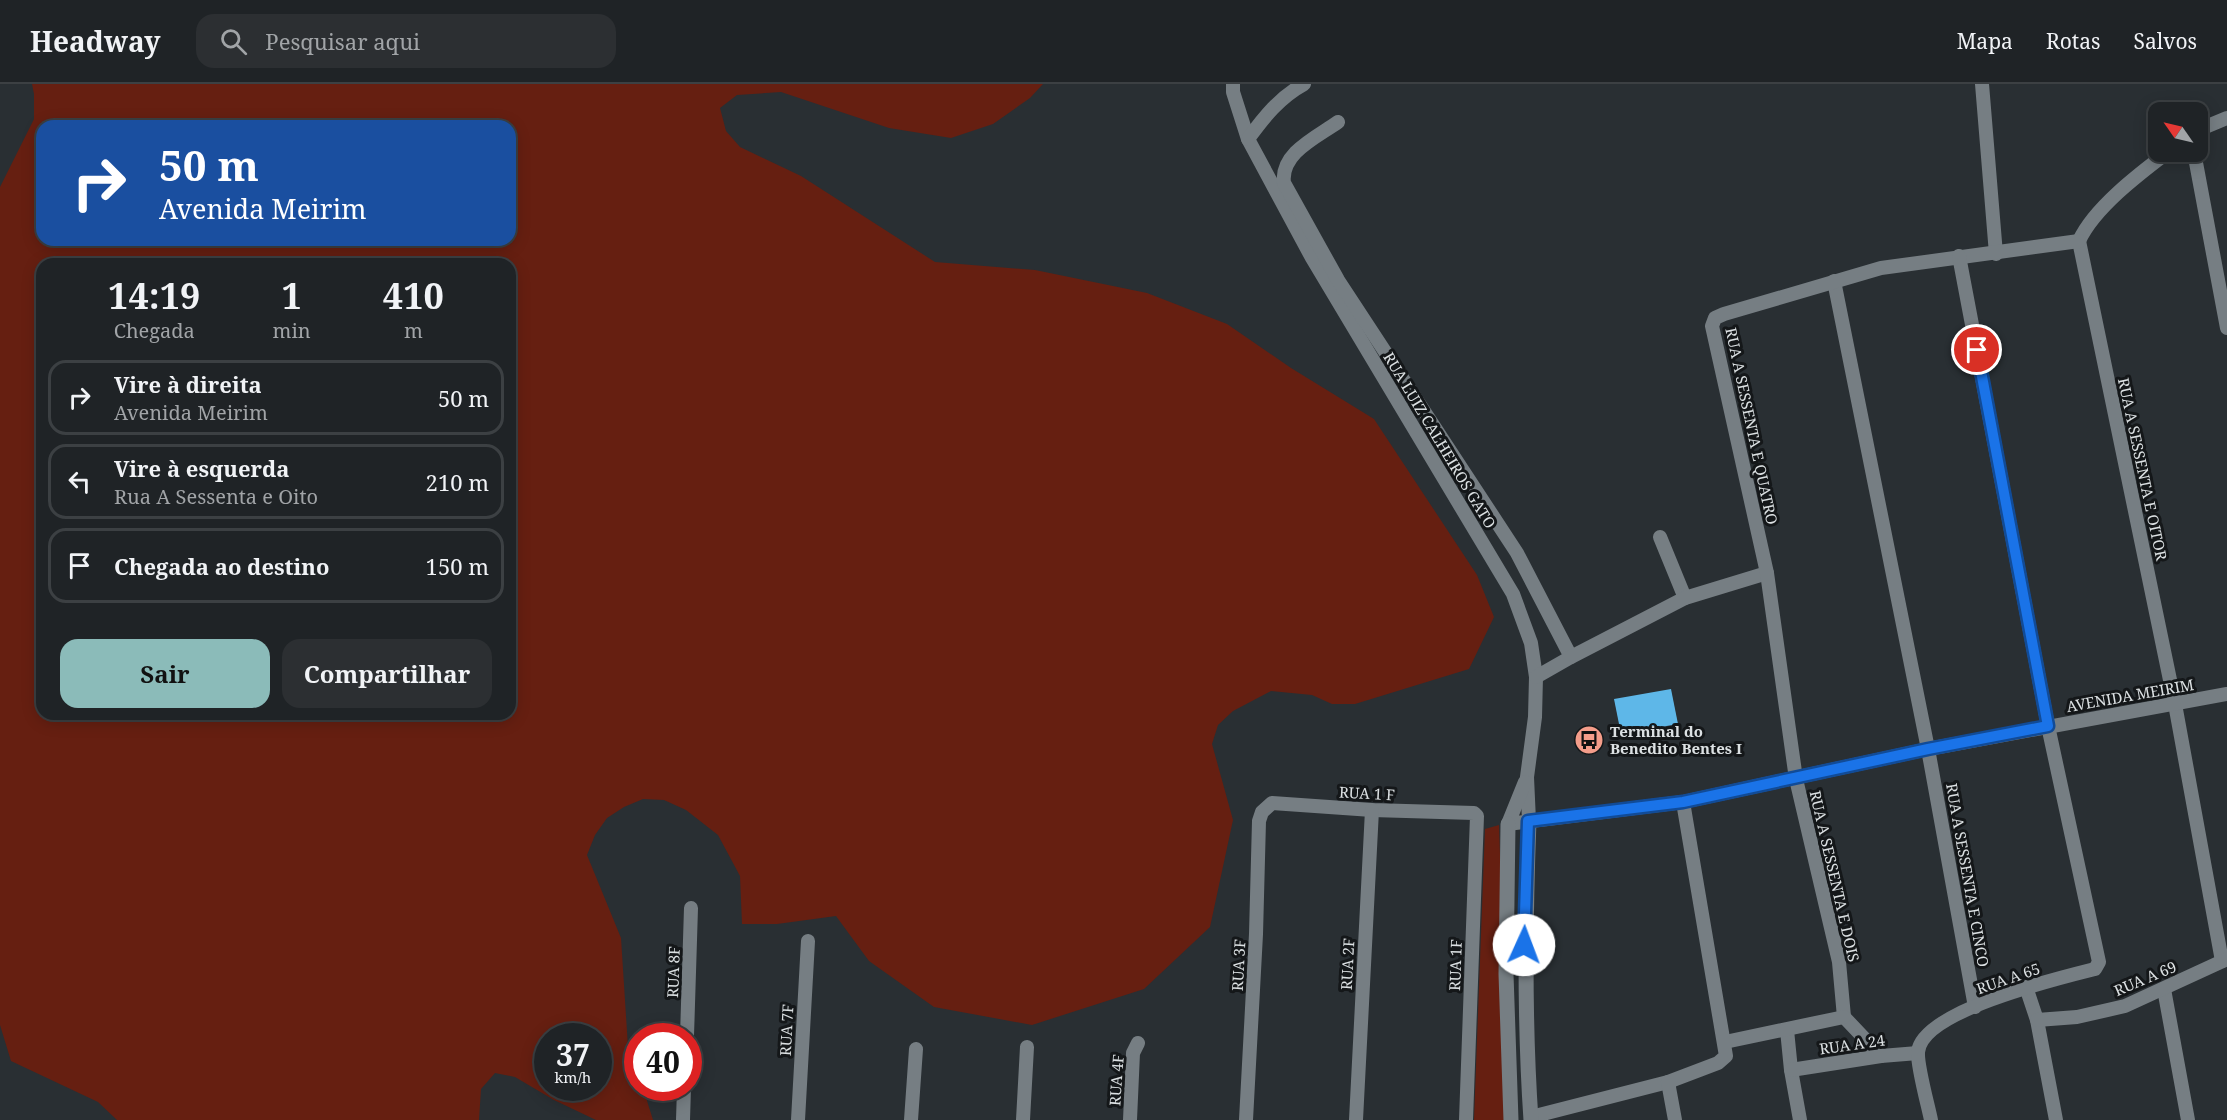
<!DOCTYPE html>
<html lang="pt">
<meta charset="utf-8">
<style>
:root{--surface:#1f2326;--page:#2c2f32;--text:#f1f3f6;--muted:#a1a4a7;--line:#3c4043;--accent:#8bbbb9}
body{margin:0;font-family:"Noto Serif",serif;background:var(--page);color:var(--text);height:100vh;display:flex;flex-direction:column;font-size:22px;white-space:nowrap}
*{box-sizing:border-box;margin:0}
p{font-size:20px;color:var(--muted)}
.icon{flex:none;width:33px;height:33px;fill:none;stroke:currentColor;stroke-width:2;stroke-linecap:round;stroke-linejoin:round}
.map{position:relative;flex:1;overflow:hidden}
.side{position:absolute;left:36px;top:174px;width:480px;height:462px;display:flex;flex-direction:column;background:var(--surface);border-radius:18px;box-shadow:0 3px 15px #0003,0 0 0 2px var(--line)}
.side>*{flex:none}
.top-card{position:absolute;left:36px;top:36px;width:480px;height:126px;border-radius:18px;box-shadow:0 3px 15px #0003,0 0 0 2px var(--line);background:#1a4fa0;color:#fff;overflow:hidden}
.needle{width:39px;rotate:304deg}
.controls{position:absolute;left:2148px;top:18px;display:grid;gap:12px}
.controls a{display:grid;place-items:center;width:60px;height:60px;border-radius:12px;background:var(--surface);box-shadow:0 3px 15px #0003,0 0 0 2px var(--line);font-size:30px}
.speed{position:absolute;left:534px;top:939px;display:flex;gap:12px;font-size:30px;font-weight:700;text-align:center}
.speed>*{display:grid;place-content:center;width:78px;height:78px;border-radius:50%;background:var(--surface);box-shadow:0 3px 15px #0003,0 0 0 2px var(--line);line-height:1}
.speed small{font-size:15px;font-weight:400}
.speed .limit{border:9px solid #d22;background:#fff;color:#111}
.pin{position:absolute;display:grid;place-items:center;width:51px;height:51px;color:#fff;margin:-26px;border:3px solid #fff;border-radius:50%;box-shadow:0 2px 6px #0007}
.me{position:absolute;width:66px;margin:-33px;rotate:2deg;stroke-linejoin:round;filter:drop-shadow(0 0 4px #0008)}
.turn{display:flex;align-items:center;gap:21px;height:126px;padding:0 24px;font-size:27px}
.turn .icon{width:78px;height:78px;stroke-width:2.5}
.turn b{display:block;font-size:42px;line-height:51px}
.eta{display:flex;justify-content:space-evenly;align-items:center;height:102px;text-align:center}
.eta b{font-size:36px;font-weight:700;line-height:42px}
.button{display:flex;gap:12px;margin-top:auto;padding:12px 24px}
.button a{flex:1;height:69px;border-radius:18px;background:var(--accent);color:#111;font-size:24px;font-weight:700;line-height:69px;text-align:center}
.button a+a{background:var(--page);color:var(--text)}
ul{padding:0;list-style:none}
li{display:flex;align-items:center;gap:18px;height:75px;margin:0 12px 9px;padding:0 12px;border:3px solid var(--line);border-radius:18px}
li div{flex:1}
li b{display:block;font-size:22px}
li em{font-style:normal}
header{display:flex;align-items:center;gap:36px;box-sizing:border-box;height:84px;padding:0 30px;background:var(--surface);border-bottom:2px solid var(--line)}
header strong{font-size:28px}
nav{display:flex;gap:33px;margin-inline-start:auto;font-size:21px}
.search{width:420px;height:54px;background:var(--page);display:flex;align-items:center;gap:15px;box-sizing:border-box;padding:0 21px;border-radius:18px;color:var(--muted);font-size:22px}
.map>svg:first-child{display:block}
.green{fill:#661f11;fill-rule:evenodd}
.building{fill:#5eb7e8}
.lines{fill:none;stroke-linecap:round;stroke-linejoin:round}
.minor{stroke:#767e83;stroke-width:14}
.tertiary{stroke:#767e83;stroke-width:15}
.route-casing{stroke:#114b97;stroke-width:15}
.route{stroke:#1a73e8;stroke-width:10}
.labels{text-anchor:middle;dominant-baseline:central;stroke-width:6;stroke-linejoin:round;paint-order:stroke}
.street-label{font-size:15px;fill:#dce1e3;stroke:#141719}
.poi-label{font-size:15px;font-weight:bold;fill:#dce1e3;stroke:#141719;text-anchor:start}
</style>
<header>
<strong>Headway</strong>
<div class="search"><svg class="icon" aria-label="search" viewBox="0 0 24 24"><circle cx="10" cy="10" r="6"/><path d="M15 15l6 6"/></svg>Pesquisar aqui</div>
<nav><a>Mapa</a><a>Rotas</a><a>Salvos</a></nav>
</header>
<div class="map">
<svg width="2227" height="1036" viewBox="0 0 2227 1036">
<rect width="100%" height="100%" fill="#292f33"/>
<g class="green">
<path d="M32,0H1043L1030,14L993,40L951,54L889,44L781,8L737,11L720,24L726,47L740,63L801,92L935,178L1035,186L1147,209L1227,240L1291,284L1374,335L1477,491L1494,533L1469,585L1355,620H1332L1312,611L1271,607L1233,627L1218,641L1212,660L1233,736L1210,843L1144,905L1032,941L934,923L869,877L836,832L777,840H742L740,792L718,751L686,726L664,716L643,715L624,723L607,734L595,751L587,771L621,854L628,963L633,984L637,993L638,1004H643L653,1036H596L554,1016L515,993L495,989L481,1005L479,1036H117L98,1018L11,977L0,941V103L34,35V10ZM42,42H510V156H42ZM42,180H510V630H42ZM548,952H598V1004H548Z"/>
<path d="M1499,741L1509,1036H1474L1485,745Z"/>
</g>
<path class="building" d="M1671,605L1678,640L1621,650L1614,615Z"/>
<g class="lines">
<g class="minor">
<path d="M1233,0V8L1248,55L1312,174L1513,510L1531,559L1536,593L1535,633L1527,693L1529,737"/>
<path d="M1982,0L1996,170"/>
<path d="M1338,38C1317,53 1280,69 1284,99L1338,196L1517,469L1571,573"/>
<path d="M2198,46L2227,34"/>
<path d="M1248,55C1264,33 1280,13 1304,0"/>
<path d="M2194,68L2227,244"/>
<path d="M2079,157L2175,620L2222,877"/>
<path d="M2079,157C2094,124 2139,90 2168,68"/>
<path d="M1834,197L1928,665L1975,923"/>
<path d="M1660,453L1685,514"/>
<path d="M1536,593L1571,573L1685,514L1767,489"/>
<path d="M1525,698L1508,740L1683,718L1928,665L2227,610"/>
<path d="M2026,903L2037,936L2056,1036"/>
<path d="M2164,905L2188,1036"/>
<path d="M1844,933L1839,878L1796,695L1767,489L1712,242L1715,234L1724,230L1881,184L2079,157"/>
<path d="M1844,933L1881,972"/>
<path d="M2037,936L2077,933L2125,922L2227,875"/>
<path d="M1787,946L1791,986L1800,1036"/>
<path d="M687,952L691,824"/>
<path d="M1725,958L1844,933"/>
<path d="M1791,986L1881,972L1918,969"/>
<path d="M1531,1033L1668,998"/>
<path d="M683,1036L684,1004"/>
<path d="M798,1036L808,857"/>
<path d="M911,1036L916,965"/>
<path d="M1023,1036L1027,963"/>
<path d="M1130,1036L1133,969L1138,959"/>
<path d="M1246,1036L1256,850L1259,737L1262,728L1272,719L1372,726L1474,729L1477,732L1466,1036"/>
<path d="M1356,1036L1372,726"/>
<path d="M1675,1036L1668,998L1718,979L1726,972L1683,718"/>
<path d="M1931,1036C1928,1021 1917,982 1918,968C1922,927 2059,894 2095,885L2099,878L2048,642L1959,172"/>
</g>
<g class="tertiary">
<path d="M1529,737C1525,839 1524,935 1531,1036"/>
<path d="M1508,740L1506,890L1511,1036"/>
</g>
</g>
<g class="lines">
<g class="route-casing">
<path id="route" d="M1524,861L1528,737L1683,718L1928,665L2048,642L1977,266"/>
</g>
<use href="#route" class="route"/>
</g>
<defs>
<g id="bus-disc" transform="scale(1.5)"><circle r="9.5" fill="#f49d8a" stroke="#141719"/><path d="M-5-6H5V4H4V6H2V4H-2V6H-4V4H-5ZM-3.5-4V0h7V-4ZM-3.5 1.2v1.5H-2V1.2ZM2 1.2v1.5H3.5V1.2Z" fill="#111"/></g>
</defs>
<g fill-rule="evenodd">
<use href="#bus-disc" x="1589" y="656"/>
</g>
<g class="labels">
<g class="street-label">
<text transform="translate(1752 342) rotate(78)">RUA A SESSENTA E QUATRO</text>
<text transform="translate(1440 356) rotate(59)">RUA LUIZ CALHEIROS GATO</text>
<text transform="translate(2143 385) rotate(78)">RUA A SESSENTA E OITOR</text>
<text transform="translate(2130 611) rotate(-10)">AVENIDA MEIRIM</text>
<text transform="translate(1367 709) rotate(3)">RUA 1 F</text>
<text transform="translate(1968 791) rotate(80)">RUA A SESSENTA E CINCO</text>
<text transform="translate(1835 792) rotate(77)">RUA A SESSENTA E DOIS</text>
<text transform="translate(1347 880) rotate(-87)">RUA 2F</text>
<text transform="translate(1238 881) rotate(-87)">RUA 3F</text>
<text transform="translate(1455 881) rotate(-88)">RUA 1F</text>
<text transform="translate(673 888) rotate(-88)">RUA 8F</text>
<text transform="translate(2008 894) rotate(-19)">RUA A 65</text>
<text transform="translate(2145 894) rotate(-23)">RUA A 69</text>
<text transform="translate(786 946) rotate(-87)">RUA 7F</text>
<text transform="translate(1852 960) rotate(-8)">RUA A 24</text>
<text transform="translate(1116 996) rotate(-86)">RUA 4F</text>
</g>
<g class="poi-label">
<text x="1610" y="647">Terminal do<tspan x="1610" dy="17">Benedito Bentes I</tspan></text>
</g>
</g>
</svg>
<div class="controls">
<a><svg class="needle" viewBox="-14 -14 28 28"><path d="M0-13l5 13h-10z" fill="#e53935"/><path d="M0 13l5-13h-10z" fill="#a1a4a7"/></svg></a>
</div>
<div class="speed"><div>37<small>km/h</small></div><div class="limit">40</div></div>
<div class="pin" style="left:1977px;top:266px;background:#d93025"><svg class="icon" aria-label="arrive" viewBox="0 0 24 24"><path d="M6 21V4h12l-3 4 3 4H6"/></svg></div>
<svg class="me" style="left:1524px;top:861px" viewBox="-20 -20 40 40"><circle r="19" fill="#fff"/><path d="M0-13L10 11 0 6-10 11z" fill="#1a73e8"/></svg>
<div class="top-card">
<div class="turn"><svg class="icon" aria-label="right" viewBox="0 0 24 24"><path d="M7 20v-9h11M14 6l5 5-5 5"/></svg><div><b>50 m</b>Avenida Meirim</div></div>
</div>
<section class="side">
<div class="eta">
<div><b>14:19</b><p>Chegada</p></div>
<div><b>1</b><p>min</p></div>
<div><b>410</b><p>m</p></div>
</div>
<ul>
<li><svg class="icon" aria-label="right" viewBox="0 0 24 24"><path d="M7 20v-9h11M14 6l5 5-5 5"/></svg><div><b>Vire à direita</b><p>Avenida Meirim</p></div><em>50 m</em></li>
<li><svg class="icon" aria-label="left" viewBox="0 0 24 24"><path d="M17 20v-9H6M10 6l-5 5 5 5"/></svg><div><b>Vire à esquerda</b><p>Rua A Sessenta e Oito</p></div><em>210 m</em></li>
<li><svg class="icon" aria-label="arrive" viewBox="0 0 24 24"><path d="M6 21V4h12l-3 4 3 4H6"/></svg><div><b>Chegada ao destino</b></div><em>150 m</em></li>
</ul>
<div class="button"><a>Sair</a><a>Compartilhar</a></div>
</section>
</div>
